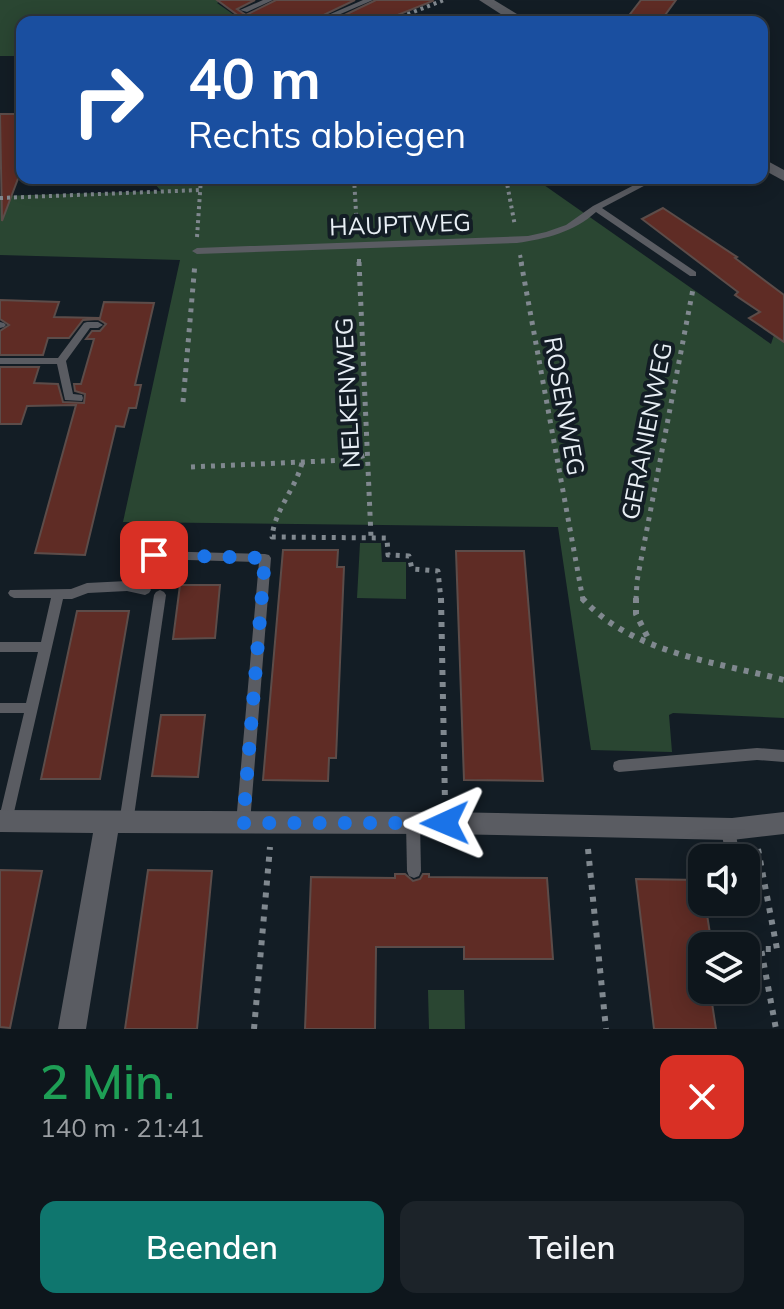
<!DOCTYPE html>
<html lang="de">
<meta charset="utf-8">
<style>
:root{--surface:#0e161c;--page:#1c2329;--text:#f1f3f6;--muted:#9b9fa3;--line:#2e353b;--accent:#0f766e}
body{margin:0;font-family:Mulish,sans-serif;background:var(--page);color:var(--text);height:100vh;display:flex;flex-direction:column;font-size:30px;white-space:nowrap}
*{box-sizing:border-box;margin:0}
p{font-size:26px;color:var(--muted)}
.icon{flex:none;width:44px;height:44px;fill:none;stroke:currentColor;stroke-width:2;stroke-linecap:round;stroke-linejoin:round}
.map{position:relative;height:1029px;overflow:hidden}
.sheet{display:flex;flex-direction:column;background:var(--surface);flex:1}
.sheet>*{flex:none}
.banner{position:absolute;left:16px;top:16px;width:752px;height:168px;border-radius:16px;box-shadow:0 4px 20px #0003,0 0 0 2px var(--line);background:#1a4fa0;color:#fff;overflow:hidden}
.controls{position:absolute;left:688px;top:844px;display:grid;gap:16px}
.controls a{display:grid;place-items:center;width:72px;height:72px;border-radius:16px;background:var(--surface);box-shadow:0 4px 20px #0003,0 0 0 2px var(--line);font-size:40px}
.pin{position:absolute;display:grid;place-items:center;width:68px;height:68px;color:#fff;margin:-34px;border-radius:16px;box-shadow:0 4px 12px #0006}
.me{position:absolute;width:88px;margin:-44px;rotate:269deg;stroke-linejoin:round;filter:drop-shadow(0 0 6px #0008)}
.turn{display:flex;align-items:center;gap:28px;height:168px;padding:0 40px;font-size:36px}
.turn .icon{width:104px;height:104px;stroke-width:2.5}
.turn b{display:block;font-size:56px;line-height:68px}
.round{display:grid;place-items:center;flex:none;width:84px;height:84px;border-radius:16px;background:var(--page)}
.headline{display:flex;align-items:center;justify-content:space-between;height:136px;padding:0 40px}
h1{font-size:48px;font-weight:600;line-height:60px;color:#1e9e55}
.button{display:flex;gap:16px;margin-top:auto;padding:16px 40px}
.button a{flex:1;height:92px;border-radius:16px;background:var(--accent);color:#fff;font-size:32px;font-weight:600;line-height:92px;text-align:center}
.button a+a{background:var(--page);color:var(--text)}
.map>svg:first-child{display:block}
.green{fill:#2a4632}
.building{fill:#5f2c25;stroke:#5c4c49;stroke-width:2}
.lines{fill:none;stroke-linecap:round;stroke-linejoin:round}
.path-far2{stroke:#80888f;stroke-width:4;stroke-dasharray:3 4;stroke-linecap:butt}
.path-far1{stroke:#80888f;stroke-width:5;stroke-dasharray:4 6;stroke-linecap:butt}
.path{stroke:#80888f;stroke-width:6;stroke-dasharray:5 7;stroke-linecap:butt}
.lane{fill:#5a5c62;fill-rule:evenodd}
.street{fill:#5a5c62;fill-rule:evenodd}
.route{stroke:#1a73e8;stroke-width:14;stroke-dasharray:0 25.2}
.labels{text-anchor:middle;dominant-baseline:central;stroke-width:8;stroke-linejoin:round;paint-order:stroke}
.street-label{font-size:24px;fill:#e8eff5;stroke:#131d25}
</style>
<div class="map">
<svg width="784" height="1029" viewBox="0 0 784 1029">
<rect width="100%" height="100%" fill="#131d25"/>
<g class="green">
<path d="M0,0H222L217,3L244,22H22V56H0Z"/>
<path d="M150,178H534L771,344L774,335L784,329V718L673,713L669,715L672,752L591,750L558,527L123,522L180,260L0,255V196L161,191Z"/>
<path d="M360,543H381L382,562H406V599L357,598Z"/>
<path d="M428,990H464L465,1029H429Z"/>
</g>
<g class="building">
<path d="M217,0H255L237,9L246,15L276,0H355L309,22H247Z"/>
<path d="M376,0H432L433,1L380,22H330Z"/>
<path d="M641,0H676L660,22H624Z"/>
<path d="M0,114H22V168L2,221Z"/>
<path d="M663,208L737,257L735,258L784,295V342L749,318L760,312L735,295L738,292L642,219Z"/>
<path d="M0,300L59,302L54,317L100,318L104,302L154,303L135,385H141L136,408H129L124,427L116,426L85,555L35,553L76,405L27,406L21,424H0V367H39L34,383L58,384L63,402L84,403L85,394L75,391L74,384H81L94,339H86L92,331H100L106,324L98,319L83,320L69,338H48L43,355H0V331L9,325L0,319Z"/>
<path d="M283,550H338L337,567H344L336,758H329L328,781L263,780Z"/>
<path d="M456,551H524L543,781L464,780Z"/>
<path d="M180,585H220L215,638L173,639Z"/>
<path d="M77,611H129L100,779H41Z"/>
<path d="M161,715H205L198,777L152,776Z"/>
<path d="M0,870L42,871L10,1028L0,1027Z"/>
<path d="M148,870L212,871L197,1029H125Z"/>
<path d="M395,874H405L413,881L420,879L423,874H429V877L547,878L553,959H464V947H376L375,1029H305L311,877L395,878Z"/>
<path d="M636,879L701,880L702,902H705L712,946H702V990H710L716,1029H654Z"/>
</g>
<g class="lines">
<g class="path-far2">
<path d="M388,22L444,0"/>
<path d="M354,178L357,229"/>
<path d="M506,178L515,226"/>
<path d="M0,198L200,190"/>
<path d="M197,237L201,178"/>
<path d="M520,255L522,264"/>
<path d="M359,259V264"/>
</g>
<g class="path-far1">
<path d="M359,262L371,537"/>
<path d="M521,262L583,600"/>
<path d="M183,402L195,263"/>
<path d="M302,463C295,490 275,509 272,537L387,538L388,555L409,556L412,569L438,571L441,600"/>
<path d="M191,467L347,460L367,455"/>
<path d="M636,600L637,581L693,289"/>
</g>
<g class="path">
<path d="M441,598L445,802"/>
<path d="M582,598C631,653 716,662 784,680"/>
<path d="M636,598V614L650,642"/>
<path d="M588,849L606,1029"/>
<path d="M758,849L777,949H761L776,1029"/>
<path d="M254,1029L270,847"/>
</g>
<g class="lane">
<path d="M263,0H273L247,12L240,10Z"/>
<path d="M363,0H373L322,22H312Z"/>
<path d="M648,178H659L602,208L696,272V276H690L596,212C574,232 546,239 517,243L197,254L192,251L197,248L528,236L546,232L566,225L593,206Z"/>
<path d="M0,322L4,323L6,325L4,327L0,328Z"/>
<path d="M87,322H98L103,325L98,328H90L66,361L73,394L82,395L83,398L82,401L65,400L57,364H0V358H58L84,323Z"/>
<path d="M154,551L265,554L269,555L271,558L250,823L248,827L243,829L238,827L236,823L259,562L154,559L150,558L148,555L150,552Z"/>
<path d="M127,581L149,587L151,590L149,593L145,595L127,591L88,593L72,599H63L12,821L10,825L5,827L0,825V814L24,713H0V703H26L38,652H0V642H41L51,598H14L10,596L8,593L10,590L71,589L87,583Z"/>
<path d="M160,590L164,592L166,595L133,823L131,827L126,829L121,827L119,823L154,595L156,592Z"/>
<path d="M757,748L784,750V762L757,760L619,772L614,770L613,766L614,762L619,760Z"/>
<path d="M413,817L418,819L420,823L421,871L419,876L414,878L409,876L407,871L406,823L408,819Z"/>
<path d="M728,823L733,825L735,829L740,858H726L721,829L723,825Z"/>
</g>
<g class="street">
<path d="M479,0H494L530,22H513Z"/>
<path d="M762,158L784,170V181L762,169Z"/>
<path d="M0,810L445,812L732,818L784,812V834L732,840L445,834L118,833L86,1029H58L93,833L0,832Z"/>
</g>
</g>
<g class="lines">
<path class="route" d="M154,555L265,558L243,823H445"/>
</g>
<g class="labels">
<g class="street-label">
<text transform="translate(400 224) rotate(-2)">HAUPTWEG</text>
<text transform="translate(347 393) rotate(-93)">NELKENWEG</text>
<text transform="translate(565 406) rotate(80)">ROSENWEG</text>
<text transform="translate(646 431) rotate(-79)">GERANIENWEG</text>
</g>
</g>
</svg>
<div class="controls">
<a><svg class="icon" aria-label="sound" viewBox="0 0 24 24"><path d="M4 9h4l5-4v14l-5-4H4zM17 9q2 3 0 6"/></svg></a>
<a><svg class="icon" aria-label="layers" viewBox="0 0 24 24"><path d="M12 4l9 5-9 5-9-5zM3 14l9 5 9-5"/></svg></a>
</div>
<div class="pin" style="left:154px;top:555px;background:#d93025"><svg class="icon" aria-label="arrive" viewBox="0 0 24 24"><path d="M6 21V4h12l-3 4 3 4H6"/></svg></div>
<svg class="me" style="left:445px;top:823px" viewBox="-20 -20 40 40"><path d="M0-17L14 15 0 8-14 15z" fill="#1a73e8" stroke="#fff" stroke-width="4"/></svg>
<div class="banner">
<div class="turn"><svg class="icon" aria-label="right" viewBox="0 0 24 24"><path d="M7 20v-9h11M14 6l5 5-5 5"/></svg><div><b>40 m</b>Rechts abbiegen</div></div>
</div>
</div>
<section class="sheet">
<div class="headline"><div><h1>2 Min.</h1><p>140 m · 21:41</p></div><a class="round" style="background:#d93025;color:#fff"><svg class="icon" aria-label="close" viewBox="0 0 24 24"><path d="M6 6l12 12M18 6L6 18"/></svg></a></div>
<div class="button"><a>Beenden</a><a>Teilen</a></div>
</section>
